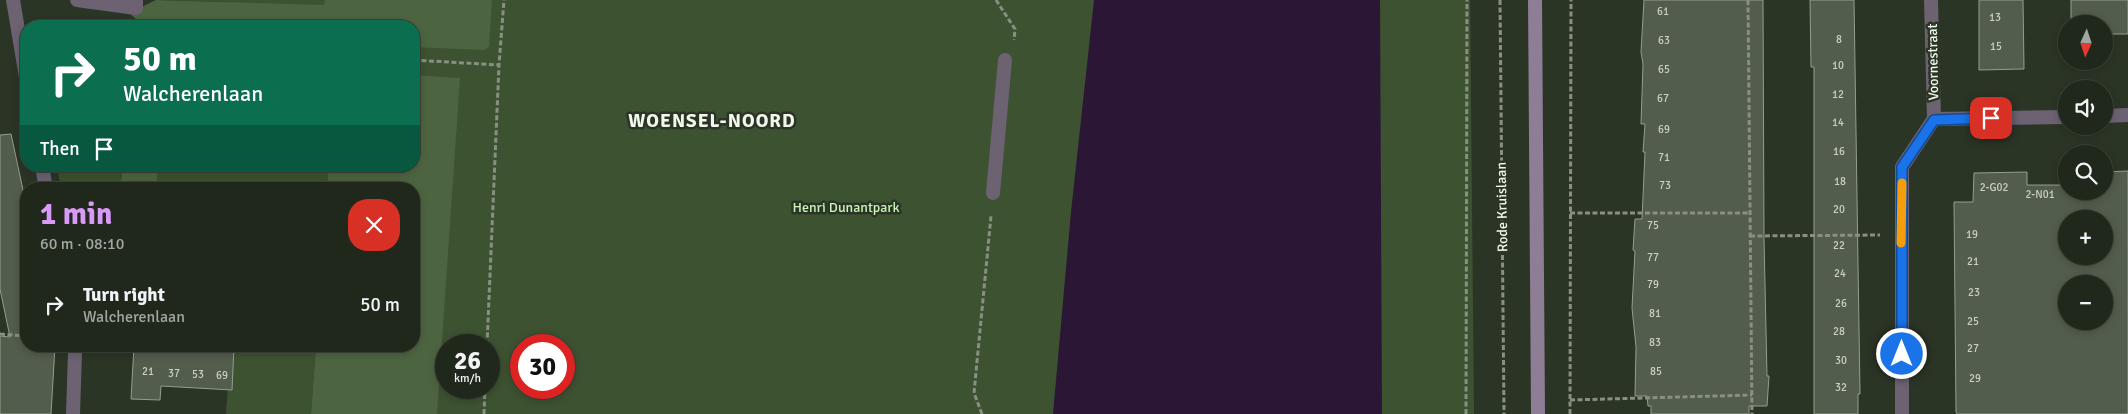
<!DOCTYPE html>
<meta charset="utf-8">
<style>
:root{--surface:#20281c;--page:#2d3429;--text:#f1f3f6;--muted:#a2a6a3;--line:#3d443b;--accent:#d99af7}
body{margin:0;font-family:Signika,sans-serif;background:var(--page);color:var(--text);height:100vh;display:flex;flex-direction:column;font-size:19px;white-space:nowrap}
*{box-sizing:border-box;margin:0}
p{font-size:16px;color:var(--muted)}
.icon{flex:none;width:28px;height:28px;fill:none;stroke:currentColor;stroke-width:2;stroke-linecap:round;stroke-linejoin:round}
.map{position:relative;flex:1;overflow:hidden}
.side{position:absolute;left:20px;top:182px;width:400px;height:170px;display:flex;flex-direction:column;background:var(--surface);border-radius:20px;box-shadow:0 2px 8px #0003,0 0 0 1px var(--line)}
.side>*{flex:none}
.guide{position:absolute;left:20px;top:20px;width:400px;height:152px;border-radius:20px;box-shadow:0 2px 8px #0003,0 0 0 1px var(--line);background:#0b6e4f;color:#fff;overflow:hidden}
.needle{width:32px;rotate:183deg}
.buttons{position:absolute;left:2058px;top:15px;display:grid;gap:10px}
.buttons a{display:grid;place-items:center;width:55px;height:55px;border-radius:50%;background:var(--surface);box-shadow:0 2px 8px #0003,0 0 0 1px var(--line);font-size:25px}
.speed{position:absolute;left:435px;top:334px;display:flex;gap:10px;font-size:25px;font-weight:700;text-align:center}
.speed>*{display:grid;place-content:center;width:65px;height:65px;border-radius:50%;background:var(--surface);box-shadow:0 2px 8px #0003,0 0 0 1px var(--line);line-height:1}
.speed small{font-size:12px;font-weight:400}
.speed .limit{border:8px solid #d22;background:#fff;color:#111}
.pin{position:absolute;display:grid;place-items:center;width:42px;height:42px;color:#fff;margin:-21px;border-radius:10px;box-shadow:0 2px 8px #0006}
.me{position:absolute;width:55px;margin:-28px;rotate:0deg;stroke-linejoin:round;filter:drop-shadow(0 0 4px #0008)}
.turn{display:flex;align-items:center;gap:18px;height:105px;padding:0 20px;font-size:22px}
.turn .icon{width:65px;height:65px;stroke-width:2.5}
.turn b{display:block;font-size:35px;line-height:42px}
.then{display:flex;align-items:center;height:48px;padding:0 20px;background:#0003;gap:10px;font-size:19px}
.round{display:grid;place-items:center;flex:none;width:52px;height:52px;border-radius:20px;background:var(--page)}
.overview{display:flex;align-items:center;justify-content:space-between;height:85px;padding:0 20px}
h1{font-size:30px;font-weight:700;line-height:38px;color:var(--accent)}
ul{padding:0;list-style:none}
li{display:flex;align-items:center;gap:15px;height:75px;padding:0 20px}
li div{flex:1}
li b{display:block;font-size:19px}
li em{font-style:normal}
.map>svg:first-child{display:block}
.green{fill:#3d5231;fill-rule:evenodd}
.forest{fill:#4d6441}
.water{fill:#2b1735}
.building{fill:#525d4d;stroke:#939f8d;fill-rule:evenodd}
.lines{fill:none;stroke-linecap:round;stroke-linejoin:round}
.path{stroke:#889083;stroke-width:3;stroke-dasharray:5 2.5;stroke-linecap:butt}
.service{stroke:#6c6272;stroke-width:14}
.pedestrian{stroke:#6c6272;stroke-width:14}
.minor{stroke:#6c6272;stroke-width:14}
.secondary{stroke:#8d7d95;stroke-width:14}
.route-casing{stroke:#114b97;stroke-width:12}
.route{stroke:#1a73e8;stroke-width:9}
.slow{stroke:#f59e0b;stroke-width:9}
.labels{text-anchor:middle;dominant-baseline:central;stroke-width:5;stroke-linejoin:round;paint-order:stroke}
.number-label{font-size:11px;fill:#c9d0c5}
.street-label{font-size:14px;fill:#f1f7ed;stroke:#2b3526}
.park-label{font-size:14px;fill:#caf3b6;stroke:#2b3526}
.district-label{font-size:19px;font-weight:bold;letter-spacing:1px;fill:#f1f7ed;stroke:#2b3526}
</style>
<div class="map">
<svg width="2128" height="414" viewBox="0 0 2128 414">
<rect width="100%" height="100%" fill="#2b3526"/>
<g class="green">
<path d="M159,0H1470L1474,414H403L414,346V189H218L157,183L158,166H414V26L227,2ZM446,345H489V388H446ZM521,345H564V388H521Z"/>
<path d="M57,166H123L120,189H61Z"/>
<path d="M231,346H316L311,414H226Z"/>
</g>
<g class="forest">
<path d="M156,0L324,5L325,0H492L489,46L485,50L414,47V26H144L129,13Z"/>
<path d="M414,75L460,78L437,414H311L316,346H414V189H327L329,166H414Z"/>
<path d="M123,166H158L157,183L231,189H120Z"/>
</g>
<path class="water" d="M1094,0H1380L1382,414H1053L1071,212Z"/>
<g class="building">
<path d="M1644,0H1763L1764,238L1767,376H1769L1767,406H1749V414H1651V406H1648L1647,396H1635L1636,347L1632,308L1635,251L1633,250L1635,219H1642L1645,152H1643L1645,124H1641L1643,64L1641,52Z"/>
<path d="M1810,0H1854L1860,394H1858V414H1814V67H1811Z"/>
<path d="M1979,0H2023L2024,69L1979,70Z"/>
<path d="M2071,0H2128V34H2104V24H2071Z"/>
<path d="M11,134L26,204V346H55L51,414H0V336L10,337L0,289V135Z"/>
<path d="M2128,171V414H1957L1956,412L1954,202H1973L1974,173L2027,172V185H2066V191H2104V172ZM2066,219H2104V256H2066ZM2066,284H2104V321H2066Z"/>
<path d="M134,346H234L232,390L161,386L160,400L131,399Z"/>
</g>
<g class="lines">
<g class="path">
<path d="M996,0L1015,29L1014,40"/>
<path d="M1500,0L1504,414"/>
<path d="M1748,0L1752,414"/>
<path d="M414,60L499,65"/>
<path d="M1570,213H1749"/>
<path d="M1750,236L1880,235"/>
<path d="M0,334L26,336"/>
<path d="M487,345L499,65L504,0"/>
<path d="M1570,400L1752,395"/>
<path d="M484,414L485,388"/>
<path d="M982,414L974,393L991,216"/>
<path d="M1466,414L1467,0"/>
<path d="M1570,414L1571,0"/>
</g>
<path class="service" d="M73,414L75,353"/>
<g class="pedestrian">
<path d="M13,0L26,77"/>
<path d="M42,166L46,189"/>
<path d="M993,193L1005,60"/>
<path d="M74,346L75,353"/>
</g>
<g class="minor">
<path d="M77,0L136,8V0"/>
<path d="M2104,116L2128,115"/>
<path d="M1934,119L2066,117"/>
<path d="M1902,414V167L1934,119L1931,0"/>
</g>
<path class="secondary" d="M1535,0L1538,414"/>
</g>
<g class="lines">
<g class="route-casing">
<path id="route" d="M1902,354V167L1934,120L1991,118"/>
</g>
<use href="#route" class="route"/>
<path class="slow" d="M1901,243L1902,183"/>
</g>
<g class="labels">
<g class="number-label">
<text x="1663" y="11">61</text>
<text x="1995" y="17">13</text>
<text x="1839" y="39">8</text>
<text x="1664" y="40">63</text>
<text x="1996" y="46">15</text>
<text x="1838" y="65">10</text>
<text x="1664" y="69">65</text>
<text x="1838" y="94">12</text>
<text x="1663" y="98">67</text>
<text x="1838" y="122">14</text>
<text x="1664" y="129">69</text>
<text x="1839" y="151">16</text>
<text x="1664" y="157">71</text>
<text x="1840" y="181">18</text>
<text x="1665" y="185">73</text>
<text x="1994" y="187">2-G02</text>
<text x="2040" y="194">2-N01</text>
<text x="1839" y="209">20</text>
<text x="1653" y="225">75</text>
<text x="1972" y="234">19</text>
<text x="1839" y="245">22</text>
<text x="1653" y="257">77</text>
<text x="1973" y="261">21</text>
<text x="1840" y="273">24</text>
<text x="1653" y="284">79</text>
<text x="1974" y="292">23</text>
<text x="1841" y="303">26</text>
<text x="1655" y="313">81</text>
<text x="1973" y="321">25</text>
<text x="1839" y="331">28</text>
<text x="1655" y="342">83</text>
<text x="1973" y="348">27</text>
<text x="1841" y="360">30</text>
<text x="148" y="371">21</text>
<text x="1656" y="371">85</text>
<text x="174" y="373">37</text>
<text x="198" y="374">53</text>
<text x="222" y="375">69</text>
<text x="1975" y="378">29</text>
<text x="1841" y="387">32</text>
</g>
<g class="street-label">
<text transform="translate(1933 62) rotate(-91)">Voornestraat</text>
<text transform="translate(1502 207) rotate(-91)">Rode Kruislaan</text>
</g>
<g class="park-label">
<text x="846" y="207">Henri Dunantpark</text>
</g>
<g class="district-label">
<text x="712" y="121">WOENSEL-NOORD</text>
</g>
</g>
</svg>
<div class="buttons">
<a><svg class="needle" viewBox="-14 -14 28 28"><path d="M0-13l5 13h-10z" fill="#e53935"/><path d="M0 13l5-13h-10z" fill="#a2a6a3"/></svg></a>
<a><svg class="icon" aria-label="sound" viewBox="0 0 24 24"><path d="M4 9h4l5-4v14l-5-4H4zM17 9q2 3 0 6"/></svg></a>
<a><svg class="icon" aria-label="search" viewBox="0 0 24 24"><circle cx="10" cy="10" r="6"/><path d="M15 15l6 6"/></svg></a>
<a>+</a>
<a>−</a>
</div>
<div class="speed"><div>26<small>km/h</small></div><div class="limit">30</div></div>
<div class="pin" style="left:1991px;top:118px;background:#d93025"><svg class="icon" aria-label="arrive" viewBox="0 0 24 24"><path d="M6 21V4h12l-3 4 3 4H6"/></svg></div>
<svg class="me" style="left:1902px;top:354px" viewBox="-20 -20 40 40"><circle r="17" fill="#1a73e8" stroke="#fff" stroke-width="3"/><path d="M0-11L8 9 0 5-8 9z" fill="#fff"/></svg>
<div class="guide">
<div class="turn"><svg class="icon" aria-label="right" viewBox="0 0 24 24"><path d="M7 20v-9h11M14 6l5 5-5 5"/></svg><div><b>50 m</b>Walcherenlaan</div></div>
<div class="then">Then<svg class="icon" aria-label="arrive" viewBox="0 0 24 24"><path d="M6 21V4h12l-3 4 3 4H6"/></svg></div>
</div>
<section class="side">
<div class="overview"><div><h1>1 min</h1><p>60 m · 08:10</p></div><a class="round" style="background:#d93025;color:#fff"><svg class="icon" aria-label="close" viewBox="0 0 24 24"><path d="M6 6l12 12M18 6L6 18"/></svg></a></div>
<ul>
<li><svg class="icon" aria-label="right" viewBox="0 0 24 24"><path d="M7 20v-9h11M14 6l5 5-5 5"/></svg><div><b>Turn right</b><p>Walcherenlaan</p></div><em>50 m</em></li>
</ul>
</section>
</div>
